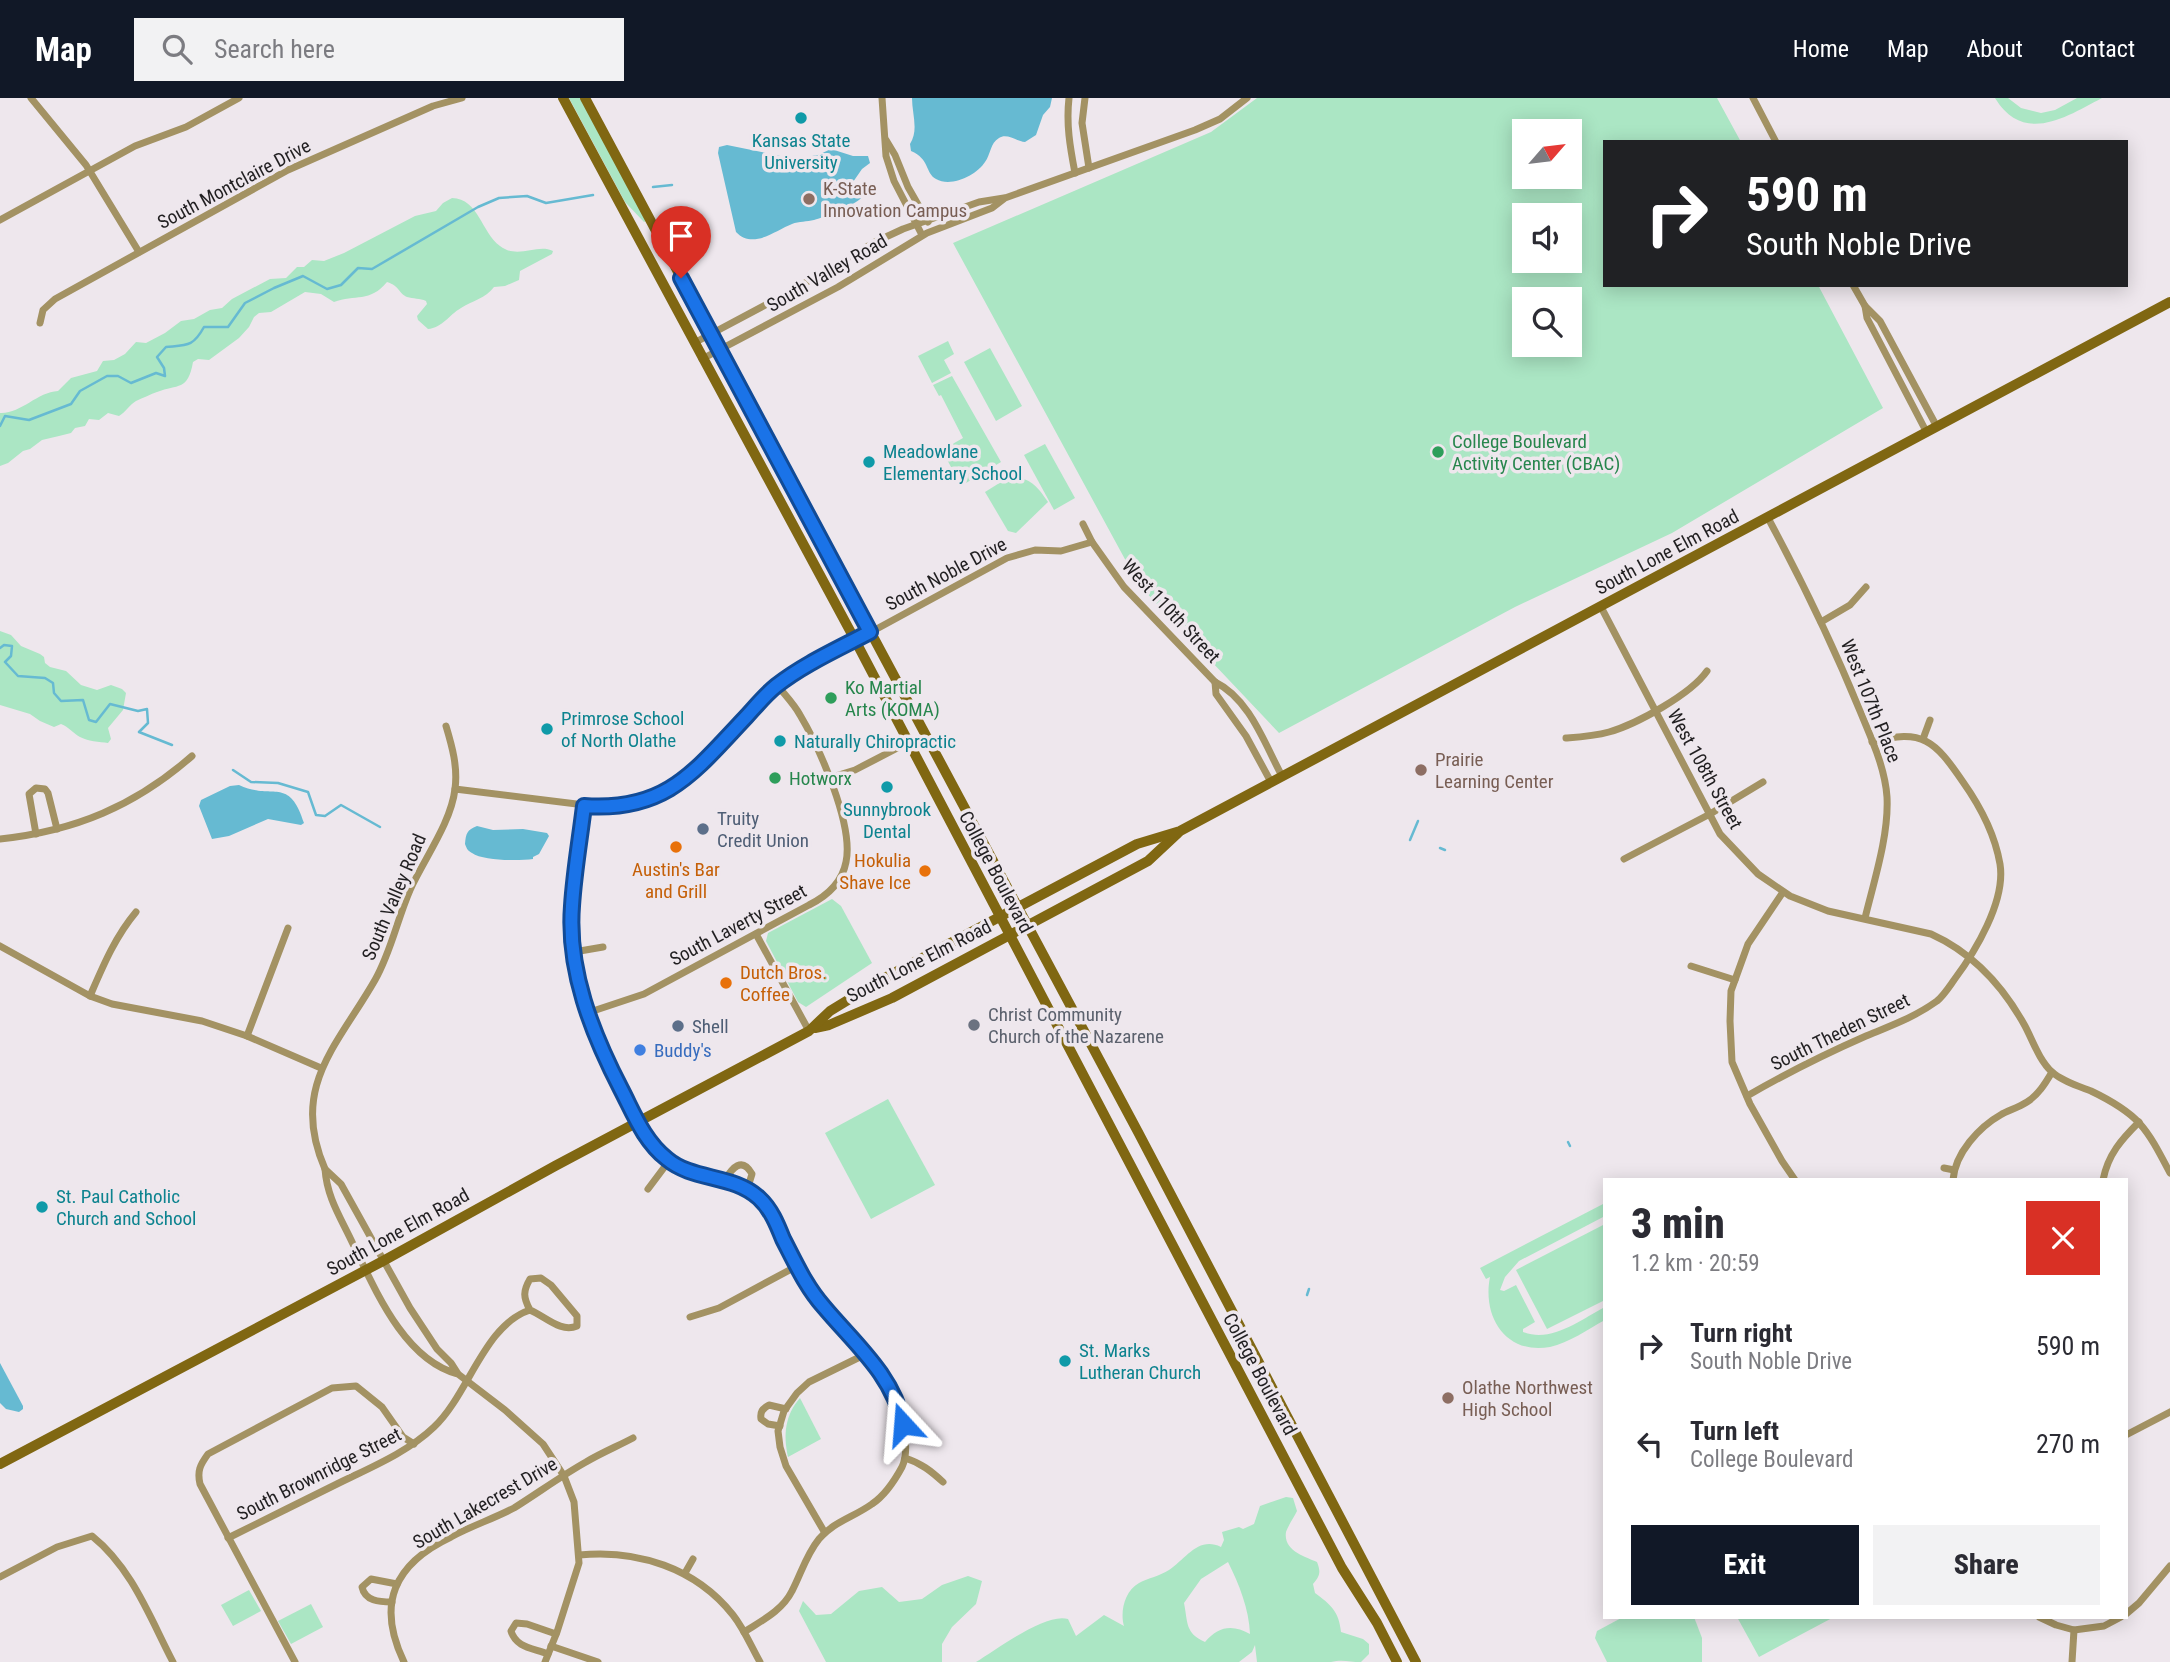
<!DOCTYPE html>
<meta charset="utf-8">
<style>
:root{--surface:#fff;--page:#f2f2f3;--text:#2b2b33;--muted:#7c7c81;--accent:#111827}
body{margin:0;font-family:"Roboto Condensed",sans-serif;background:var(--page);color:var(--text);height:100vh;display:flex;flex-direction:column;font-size:26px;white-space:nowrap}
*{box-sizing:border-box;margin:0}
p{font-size:23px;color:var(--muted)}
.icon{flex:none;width:38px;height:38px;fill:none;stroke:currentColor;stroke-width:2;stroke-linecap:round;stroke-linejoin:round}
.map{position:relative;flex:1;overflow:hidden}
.side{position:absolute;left:1603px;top:1080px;width:525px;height:441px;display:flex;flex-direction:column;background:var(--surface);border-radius:0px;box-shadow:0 4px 18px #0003}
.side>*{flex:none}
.top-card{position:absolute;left:1603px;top:42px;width:525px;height:147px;border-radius:0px;box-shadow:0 4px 18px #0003;background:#202124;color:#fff;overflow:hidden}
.needle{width:46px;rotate:62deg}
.tools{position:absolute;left:1512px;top:21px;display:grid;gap:14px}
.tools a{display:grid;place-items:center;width:70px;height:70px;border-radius:0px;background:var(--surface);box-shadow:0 4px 18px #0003;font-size:35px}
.pin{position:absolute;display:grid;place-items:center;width:60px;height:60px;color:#fff;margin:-72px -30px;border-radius:50% 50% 50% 0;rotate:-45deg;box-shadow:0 0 7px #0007}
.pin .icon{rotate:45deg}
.me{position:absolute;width:77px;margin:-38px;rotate:341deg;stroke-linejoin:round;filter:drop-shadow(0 0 5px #0008)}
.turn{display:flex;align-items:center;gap:24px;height:147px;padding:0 28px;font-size:32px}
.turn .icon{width:91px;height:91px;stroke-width:2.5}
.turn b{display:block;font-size:49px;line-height:60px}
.round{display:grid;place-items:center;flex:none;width:74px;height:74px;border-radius:0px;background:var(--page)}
.summary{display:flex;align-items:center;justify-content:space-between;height:119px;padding:0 28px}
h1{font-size:42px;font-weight:800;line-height:52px}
.cta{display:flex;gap:14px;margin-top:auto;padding:14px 28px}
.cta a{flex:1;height:80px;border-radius:0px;background:var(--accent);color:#fff;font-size:28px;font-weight:800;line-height:80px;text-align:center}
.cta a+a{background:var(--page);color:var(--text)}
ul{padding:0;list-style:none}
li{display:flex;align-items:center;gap:21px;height:98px;padding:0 28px}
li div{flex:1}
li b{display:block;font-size:26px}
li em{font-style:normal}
header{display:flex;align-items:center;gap:42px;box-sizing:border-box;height:98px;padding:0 35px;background:var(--accent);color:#fff}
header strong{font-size:33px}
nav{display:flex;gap:38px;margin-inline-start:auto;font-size:24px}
.search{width:490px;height:63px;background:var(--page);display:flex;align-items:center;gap:18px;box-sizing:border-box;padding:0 24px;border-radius:0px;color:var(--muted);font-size:26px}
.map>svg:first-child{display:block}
.green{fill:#abe6c4;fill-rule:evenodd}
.water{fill:#66bad2}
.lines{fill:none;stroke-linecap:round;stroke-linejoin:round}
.stream{stroke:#66bad2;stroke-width:2.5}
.street{stroke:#a39263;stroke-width:7}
.secondary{stroke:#806712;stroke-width:10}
.route-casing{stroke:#114b97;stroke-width:18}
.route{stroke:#1a73e8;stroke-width:12}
.culture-dot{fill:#0f9aa8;stroke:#eee7ed;stroke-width:2.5}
.education-dot{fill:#8d6e63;stroke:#eee7ed;stroke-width:2.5}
.leisure-dot{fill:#2e9e5b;stroke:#eee7ed;stroke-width:2.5}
.service-dot{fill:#5c6f8a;stroke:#eee7ed;stroke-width:2.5}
.food-dot{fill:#e8710a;stroke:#eee7ed;stroke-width:2.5}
.worship-dot{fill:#6b7280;stroke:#eee7ed;stroke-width:2.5}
.shop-dot{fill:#3f7fe0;stroke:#eee7ed;stroke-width:2.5}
.labels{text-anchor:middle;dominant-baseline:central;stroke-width:7;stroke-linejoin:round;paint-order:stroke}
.culture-label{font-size:19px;fill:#0d838f;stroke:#eee7ed;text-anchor:start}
.street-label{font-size:19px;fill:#211f21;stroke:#eee7ed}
.education-label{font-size:19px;fill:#785e54;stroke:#eee7ed;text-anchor:start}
.leisure-label{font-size:19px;fill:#27864d;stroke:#eee7ed;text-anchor:start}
.service-label{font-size:19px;fill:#4e5e75;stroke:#eee7ed;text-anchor:start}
.food-label{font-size:19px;fill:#c56008;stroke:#eee7ed;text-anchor:end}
.worship-label{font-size:19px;fill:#5b616d;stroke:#eee7ed;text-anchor:start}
.shop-label{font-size:19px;fill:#366cbe;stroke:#eee7ed;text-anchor:start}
</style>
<header>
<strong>Map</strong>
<div class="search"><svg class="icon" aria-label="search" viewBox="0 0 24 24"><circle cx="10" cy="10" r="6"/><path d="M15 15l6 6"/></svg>Search here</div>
<nav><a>Home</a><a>Map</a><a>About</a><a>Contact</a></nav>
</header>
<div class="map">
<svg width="2170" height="1564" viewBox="0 0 2170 1564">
<rect width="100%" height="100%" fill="#eee7ed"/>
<g class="green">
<path d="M569,0H580L646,123L644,124L625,104Z"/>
<path d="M1257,0H1717L1741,44H1605V187H1818L1883,310L1672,435L1515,509L1279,635L1139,487L953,145L1211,34ZM1524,33H1570V79H1524ZM1570,117V163H1524V117ZM1524,201H1570V247H1524Z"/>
<path d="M1995,0H2008L2021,10L2041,15L2055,12L2077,0H2102C2066,19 2024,47 1995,0Z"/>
<path d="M452,100C479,101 481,134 500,148C518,162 537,145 553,153L552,156L520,173L519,182L505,188L494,189C486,200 472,203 461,210C449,217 442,230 428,231L418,222L417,218L427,206L426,203C420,200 413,201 407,199C398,195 400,188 387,184C370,205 355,196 334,204L321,196L305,194L271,214L259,215L254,219L249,229L239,240L209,262L198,261L193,264C188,293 178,286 157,294C151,296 143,300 136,303C129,307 126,314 119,318L108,315L99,322L89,321L85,328L75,330L71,335L59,338L42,342L30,351L23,353L8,365L0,368V315C21,316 37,294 58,293L71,280L97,273L103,263L114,262L125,256L136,244L146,245L165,235L181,223L194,221L210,212L222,210L232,201L270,181L286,180L297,169H304L312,162L324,163L344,155L415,118L436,113L443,105Z"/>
<path d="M948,243L954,256L944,262L951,275L932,285L918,258Z"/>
<path d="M990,250L1022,308L996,323L964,264Z"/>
<path d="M952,278L1001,364L961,388L942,352L963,340L941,297L939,298L933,287Z"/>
<path d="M1045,346L1075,400L1054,412L1024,357Z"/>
<path d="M1009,379C1031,380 1036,387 1048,404L1016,435L1008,433L985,394Z"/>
<path d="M0,533L11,537L21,548L40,556L44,559L45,565L50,569L66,573L81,587L97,592L111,587L122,591L126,595L123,612L108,630L111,641L108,645C100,644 87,643 80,639C73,635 69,629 61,626L54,629L40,623L30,616L0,607Z"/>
<path d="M832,801L841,808L872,865L806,909L798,904L766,843L768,835Z"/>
<path d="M888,1001L935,1087L871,1121L825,1035Z"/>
<path d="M1605,1105V1118L1519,1163L1505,1179L1500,1192L1504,1193L1516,1187L1535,1224L1523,1231V1234C1552,1245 1580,1222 1605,1209V1222C1588,1231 1569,1245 1550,1249C1506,1257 1482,1219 1490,1179L1486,1181L1480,1170Z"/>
<path d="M1605,1126V1202L1547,1231L1516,1172Z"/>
<path d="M800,1300L821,1341L788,1359C783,1337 785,1317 800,1300Z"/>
<path d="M1286,1399L1293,1400L1297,1413C1294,1419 1288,1428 1286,1434C1283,1453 1306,1459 1317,1464C1321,1474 1320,1478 1313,1486L1315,1495C1330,1506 1339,1513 1341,1534L1363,1541L1369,1546V1556L1361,1564C1350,1564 1342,1561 1331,1564H1257L1255,1547L1252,1554L1239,1564H976C996,1552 1046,1514 1068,1521L1076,1538L1104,1517L1124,1528C1120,1515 1124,1493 1139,1485C1148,1480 1160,1478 1169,1472C1186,1461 1198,1438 1221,1449L1224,1442L1222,1434L1239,1429L1243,1431L1254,1426L1260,1408ZM1228,1464C1239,1486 1249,1511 1250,1536C1233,1526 1218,1528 1205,1544C1185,1535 1188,1525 1184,1505L1201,1481Z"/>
<path d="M968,1478L982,1483L976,1506L952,1529L942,1546V1564H826L799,1513L803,1503L816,1517L831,1516L859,1493L882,1489L899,1504L922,1501L942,1487Z"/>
<path d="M249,1492L261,1513L233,1528L221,1507Z"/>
<path d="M311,1506L323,1529L291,1546L278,1523Z"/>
<path d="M1623,1519H1694L1702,1540V1564H1607L1595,1540L1597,1533Z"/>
<path d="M1737,1519H1834L1759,1559Z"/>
</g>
<g class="water">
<path d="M912,0H1052L1050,9L1043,17L1036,37L1025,44C1016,43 1007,35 999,40C990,45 991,56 985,64C977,77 951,90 936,81C925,75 930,61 911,53L910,46C919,32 912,16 912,0Z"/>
<path d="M727,47L795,61L818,57L831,51L853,58H868L870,65L862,71L853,84L862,90L863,98C858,106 825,119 814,122C807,124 799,123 792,126C776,132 753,152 736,134L718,55L719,49Z"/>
<path d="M239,687C272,703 289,677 304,725L301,727L268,721L229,738L212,741L199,708L201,702L230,688Z"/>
<path d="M477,728L493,732L523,731L547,735L549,738L539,756L533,759V761C519,763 483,763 472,755C467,752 467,751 465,746C466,735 467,732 477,728Z"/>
<path d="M0,1265L23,1308V1311L19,1314L6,1311L0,1305Z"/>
</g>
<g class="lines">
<g class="stream">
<path d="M653,89L672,87"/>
<path d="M0,328L5,318L29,322L71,306L80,293L107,278H118L131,285L156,275L165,278L164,270L157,259L166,249C187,247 193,249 204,229H228L245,205L274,190L303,178L327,191L341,187L358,170L372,171L478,109L499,100L527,98L546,105L593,97"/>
<path d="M0,550L4,547L12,548L11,558L5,564L18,578L45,580L53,585L54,595L61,603L83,602L89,622L96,624L110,606L138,613L147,611L148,625L139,634L172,647"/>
<path d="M233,672L251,684L278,685L308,694L316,717L325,718L341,707L380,729"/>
<path d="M1410,742L1418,723"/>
<path d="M1440,750L1445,752"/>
<path d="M1568,1044L1570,1048"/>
<path d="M1307,1197L1309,1191"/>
</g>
<g class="street">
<path d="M31,0L86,67L139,154"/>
<path d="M882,0L886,58L894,83L922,137"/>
<path d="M1069,0C1066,26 1070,49 1075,75"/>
<path d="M1085,0L1082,25L1089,70"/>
<path d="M1753,0L1776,44"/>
<path d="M886,42L895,57L908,89L928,124"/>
<path d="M0,122L135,48L186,29L239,0"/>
<path d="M1853,187L1865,208L1880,223L1937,329"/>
<path d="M1865,208L1867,220L1927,335"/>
<path d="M40,225L43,212L55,201L288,72L433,8L462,0"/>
<path d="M694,245L788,195L875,144L903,131L979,104L1004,100"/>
<path d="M702,261L838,189L927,135L992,110L1005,100L1195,32L1220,21L1247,0"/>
<path d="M1768,420C1802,483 1833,547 1860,613C1871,640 1885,669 1887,699C1889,737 1874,783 1865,820"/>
<path d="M1083,426L1092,444L1124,489L1215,584C1250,601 1265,647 1282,678"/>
<path d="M1601,509L1720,736L1758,776L1790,798L1828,813L1931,836C1973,855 2003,888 2025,928C2033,943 2039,962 2052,974C2062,983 2078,988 2091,993C2139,1016 2146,1029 2170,1075"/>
<path d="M1821,524L1850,507L1866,489"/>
<path d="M1215,584L1216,596L1246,638L1271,684"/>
<path d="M1566,640C1580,639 1595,638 1609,634C1637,626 1691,596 1707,573"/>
<path d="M1923,641L1930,622"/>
<path d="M829,680L855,672L907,645"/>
<path d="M455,691L609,710L627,707L666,694L699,669L767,596L792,577L1007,460L1035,452L1061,453L1092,444"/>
<path d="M584,708C580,741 574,775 572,808C567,872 593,935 621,991C634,1016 644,1043 667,1061C677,1069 688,1072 701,1075C725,1081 749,1089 766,1108C784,1134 793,1166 811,1192C843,1240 891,1267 903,1327C906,1341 908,1356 902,1369C895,1382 884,1398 872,1406C854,1419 833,1424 819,1441C806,1457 801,1476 792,1493C782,1513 761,1523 744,1534"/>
<path d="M36,736L29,696L36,690L45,691L48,695L57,731"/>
<path d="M0,741C75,733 135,708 192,658"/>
<path d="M1624,761L1710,716L1763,684"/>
<path d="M1783,794L1748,846L1731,893L1730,923L1732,964L1750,1006L1782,1063L1795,1082"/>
<path d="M756,836L809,933"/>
<path d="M0,848L90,898L112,906L202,923L247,938L321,970"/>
<path d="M574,854L603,849"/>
<path d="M1691,868L1735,882"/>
<path d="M90,898C103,868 115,839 136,814"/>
<path d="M587,915L644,896L809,807C827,798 842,785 846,764C854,727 819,649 800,617C794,606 785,597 777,587"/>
<path d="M247,938L288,830"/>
<path d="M1747,998C1785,976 1825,956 1866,938C1890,928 1915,919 1937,903C1944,897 1949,889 1954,882C1975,854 2006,803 2000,766C1995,737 1980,708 1963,684C1935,643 1923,630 1872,644"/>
<path d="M1944,1070L1954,1072"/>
<path d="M325,1071C289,989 338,947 375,882C391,854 397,822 410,792C424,761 451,725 455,691C458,669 452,648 446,628"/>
<path d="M725,1082C732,1070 742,1058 752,1076L747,1092"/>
<path d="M1953,1082C1955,1055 1979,1029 2002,1016C2010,1012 2019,1009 2027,1004C2038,997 2045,986 2052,974"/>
<path d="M2103,1082C2108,1056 2122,1041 2139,1024"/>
<path d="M648,1091L669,1063"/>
<path d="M690,1219L719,1210L797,1168"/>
<path d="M458,1276C404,1262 375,1191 353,1146C341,1120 327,1100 325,1071L341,1086L410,1210L437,1251L451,1265L458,1276L505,1312L543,1346L564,1378L574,1404L579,1465L557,1534L545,1564"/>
<path d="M780,1328L768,1326L761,1321C760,1314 762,1311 769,1307L786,1311"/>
<path d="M2126,1337L2170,1314"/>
<path d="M905,1360C921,1365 931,1373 943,1384"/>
<path d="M825,1435L786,1368L780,1349L778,1333L784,1313L797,1295L809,1284L866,1256"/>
<path d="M228,1440C266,1421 305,1402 343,1383C374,1368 409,1353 434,1329C469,1296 484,1227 530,1212C546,1219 561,1235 577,1228V1218L551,1187L541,1180L530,1181C523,1193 523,1199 530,1212"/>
<path d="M579,1457C637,1451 696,1470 733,1517C744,1531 751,1548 760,1564"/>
<path d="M685,1475L693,1461"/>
<path d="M0,1479L57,1449L92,1438C132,1470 150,1520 173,1564"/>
<path d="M392,1504C379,1504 365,1503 362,1489L371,1481L397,1486"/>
<path d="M2126,1516L2139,1505L2170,1468"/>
<path d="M2039,1519L2056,1527L2074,1532L2072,1564"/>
<path d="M2074,1532L2104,1528L2121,1519"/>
<path d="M551,1548L598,1564"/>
<path d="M548,1556C533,1550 516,1550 511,1533L516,1525L527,1526L556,1536"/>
<path d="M295,1564L200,1386C197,1373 200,1367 208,1356L332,1290L356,1288L382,1309L403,1339L414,1346"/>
<path d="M404,1564C376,1506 394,1466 451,1439C471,1428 493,1421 514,1410C538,1395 561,1378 586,1364C601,1355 618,1348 633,1340"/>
</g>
<g class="secondary">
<path d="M563,0L855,542L1342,1470L1377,1525L1397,1564"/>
<path d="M585,0L1138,1034L1416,1564"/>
<path d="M815,930L829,927L892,900L1148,763L1178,735"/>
<path d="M0,1366L383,1163L555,1068L809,933L830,913L879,883L1137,746L1180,733L2170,204"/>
</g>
</g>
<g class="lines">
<g class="route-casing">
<path id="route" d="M681,180L870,534C838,551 804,566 776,588C765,597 756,608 746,619C694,674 666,714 584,708C580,741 574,775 572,808C567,872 592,935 621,991C634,1016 644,1043 667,1061C693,1083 733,1076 759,1100C771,1111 777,1126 783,1141C795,1164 806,1189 824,1209C855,1246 893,1277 903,1326"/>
</g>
<use href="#route" class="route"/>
</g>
<g class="culture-dot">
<circle cx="801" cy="20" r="7"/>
<circle cx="869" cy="364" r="7"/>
<circle cx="547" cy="631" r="7"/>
<circle cx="780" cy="643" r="7"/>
<circle cx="887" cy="689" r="7"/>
<circle cx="42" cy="1109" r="7"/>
<circle cx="1065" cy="1263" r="7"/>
</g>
<g class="education-dot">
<circle cx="809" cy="101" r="7"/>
<circle cx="1421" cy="672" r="7"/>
<circle cx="1448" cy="1300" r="7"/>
</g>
<g class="leisure-dot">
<circle cx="1438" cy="354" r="7"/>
<circle cx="831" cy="600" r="7"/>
<circle cx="775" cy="680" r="7"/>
</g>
<g class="service-dot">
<circle cx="703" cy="731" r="7"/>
<circle cx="678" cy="928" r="7"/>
</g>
<g class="food-dot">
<circle cx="676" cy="749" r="7"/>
<circle cx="925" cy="773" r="7"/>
<circle cx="726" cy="885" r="7"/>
</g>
<circle class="worship-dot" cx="974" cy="927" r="7"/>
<circle class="shop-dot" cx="640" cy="952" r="7"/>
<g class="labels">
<g class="culture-label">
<text x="801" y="42" text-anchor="middle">Kansas State<tspan x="801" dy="22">University</tspan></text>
<text x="883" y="353">Meadowlane<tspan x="883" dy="22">Elementary School</tspan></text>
<text x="561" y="620">Primrose School<tspan x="561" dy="22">of North Olathe</tspan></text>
<text x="794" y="643">Naturally Chiropractic</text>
<text x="887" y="711" text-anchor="middle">Sunnybrook<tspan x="887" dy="22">Dental</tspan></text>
<text x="56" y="1098">St. Paul Catholic<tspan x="56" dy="22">Church and School</tspan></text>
<text x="1079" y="1252">St. Marks<tspan x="1079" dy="22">Lutheran Church</tspan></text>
</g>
<g class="street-label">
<text transform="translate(234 86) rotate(-28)">South Montclaire Drive</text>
<text transform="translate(827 175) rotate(-30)">South Valley Road</text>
<text transform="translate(1667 454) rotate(-28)">South Lone Elm Road</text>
<text transform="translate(946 476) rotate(-28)">South Noble Drive</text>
<text transform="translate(1171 513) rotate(47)">West 110th Street</text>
<text transform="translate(1871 603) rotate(68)">West 107th Place</text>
<text transform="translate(1705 671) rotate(61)">West 108th Street</text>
<text transform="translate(996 774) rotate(62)">College Boulevard</text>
<text transform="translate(394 799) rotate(-67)">South Valley Road</text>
<text transform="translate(738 827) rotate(-28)">South Laverty Street</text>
<text transform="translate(919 863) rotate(-27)">South Lone Elm Road</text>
<text transform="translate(1840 934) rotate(-26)">South Theden Street</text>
<text transform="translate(398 1134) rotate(-29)">South Lone Elm Road</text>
<text transform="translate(1260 1276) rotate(62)">College Boulevard</text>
<text transform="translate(319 1376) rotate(-27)">South Brownridge Street</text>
<text transform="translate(485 1405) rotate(-30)">South Lakecrest Drive</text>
</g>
<g class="education-label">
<text x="823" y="90">K-State<tspan x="823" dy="22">Innovation Campus</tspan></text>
<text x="1435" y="661">Prairie<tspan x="1435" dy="22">Learning Center</tspan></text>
<text x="1462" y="1289">Olathe Northwest<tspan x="1462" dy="22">High School</tspan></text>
</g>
<g class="leisure-label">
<text x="1452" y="343">College Boulevard<tspan x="1452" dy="22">Activity Center (CBAC)</tspan></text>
<text x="845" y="589">Ko Martial<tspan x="845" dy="22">Arts (KOMA)</tspan></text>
<text x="789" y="680">Hotworx</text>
</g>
<g class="service-label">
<text x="717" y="720">Truity<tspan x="717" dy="22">Credit Union</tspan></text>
<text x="692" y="928">Shell</text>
</g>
<g class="food-label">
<text x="911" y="762">Hokulia<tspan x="911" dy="22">Shave Ice</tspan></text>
<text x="676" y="771" text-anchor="middle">Austin's Bar<tspan x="676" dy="22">and Grill</tspan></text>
<text x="740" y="874" text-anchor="start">Dutch Bros.<tspan x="740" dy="22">Coffee</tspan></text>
</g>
<g class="worship-label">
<text x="988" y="916">Christ Community<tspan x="988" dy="22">Church of the Nazarene</tspan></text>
</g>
<g class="shop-label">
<text x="654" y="952">Buddy's</text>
</g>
</g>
</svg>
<div class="tools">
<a><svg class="needle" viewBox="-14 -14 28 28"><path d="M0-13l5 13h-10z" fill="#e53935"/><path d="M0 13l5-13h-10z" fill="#7c7c81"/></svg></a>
<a><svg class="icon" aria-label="sound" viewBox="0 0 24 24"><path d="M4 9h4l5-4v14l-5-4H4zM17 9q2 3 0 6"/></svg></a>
<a><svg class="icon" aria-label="search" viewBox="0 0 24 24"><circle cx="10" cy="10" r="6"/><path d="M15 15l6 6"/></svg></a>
</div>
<div class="pin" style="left:681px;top:180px;background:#d93025"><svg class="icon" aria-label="arrive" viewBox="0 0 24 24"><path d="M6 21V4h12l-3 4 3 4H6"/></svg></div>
<svg class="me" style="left:903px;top:1326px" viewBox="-20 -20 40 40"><path d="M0-17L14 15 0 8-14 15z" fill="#1a73e8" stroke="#fff" stroke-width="4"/></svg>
<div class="top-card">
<div class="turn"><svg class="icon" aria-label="right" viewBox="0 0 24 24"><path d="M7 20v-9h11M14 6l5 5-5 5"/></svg><div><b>590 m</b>South Noble Drive</div></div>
</div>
<section class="side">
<div class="summary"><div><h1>3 min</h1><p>1.2 km · 20:59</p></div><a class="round" style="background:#d93025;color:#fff"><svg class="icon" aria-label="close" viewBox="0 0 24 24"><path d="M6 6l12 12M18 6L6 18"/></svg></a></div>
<ul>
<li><svg class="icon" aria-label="right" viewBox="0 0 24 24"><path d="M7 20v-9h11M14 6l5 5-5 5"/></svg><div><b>Turn right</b><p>South Noble Drive</p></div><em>590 m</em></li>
<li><svg class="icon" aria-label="left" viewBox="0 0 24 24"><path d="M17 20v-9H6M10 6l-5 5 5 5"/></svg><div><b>Turn left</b><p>College Boulevard</p></div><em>270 m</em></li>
</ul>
<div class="cta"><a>Exit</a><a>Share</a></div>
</section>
</div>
